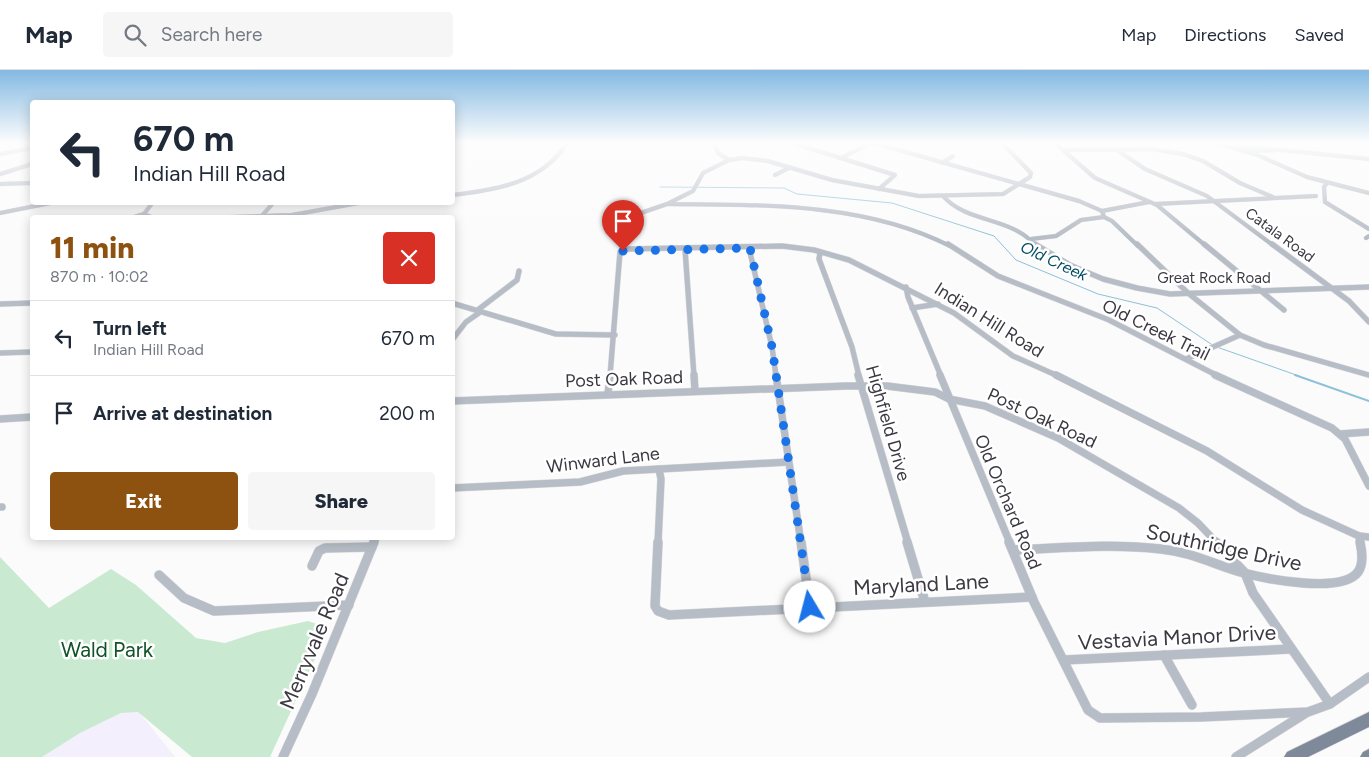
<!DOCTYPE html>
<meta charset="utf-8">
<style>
:root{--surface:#fff;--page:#f6f6f7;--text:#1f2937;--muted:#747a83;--line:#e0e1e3;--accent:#8d520f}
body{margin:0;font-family:Figtree,sans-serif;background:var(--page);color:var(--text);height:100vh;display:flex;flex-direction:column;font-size:19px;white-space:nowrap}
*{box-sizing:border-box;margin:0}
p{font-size:16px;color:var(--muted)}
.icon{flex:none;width:28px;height:28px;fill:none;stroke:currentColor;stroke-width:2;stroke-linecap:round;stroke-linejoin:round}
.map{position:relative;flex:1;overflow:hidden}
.details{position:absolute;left:30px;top:145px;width:425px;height:325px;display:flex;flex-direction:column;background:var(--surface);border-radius:5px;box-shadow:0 2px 12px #0003}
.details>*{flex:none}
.banner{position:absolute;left:30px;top:30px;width:425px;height:105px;border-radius:5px;box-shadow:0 2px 12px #0003;background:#fff;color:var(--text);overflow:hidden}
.pin{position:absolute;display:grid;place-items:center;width:42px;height:42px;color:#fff;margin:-51px -21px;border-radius:50% 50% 50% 0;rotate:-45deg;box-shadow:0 0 5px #0007}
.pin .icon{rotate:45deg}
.me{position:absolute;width:55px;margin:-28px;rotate:352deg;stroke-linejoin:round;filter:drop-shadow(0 0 4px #0008)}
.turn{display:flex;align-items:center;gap:18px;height:105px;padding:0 20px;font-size:22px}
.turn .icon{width:65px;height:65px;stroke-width:2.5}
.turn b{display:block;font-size:35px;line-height:42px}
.round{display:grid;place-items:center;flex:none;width:52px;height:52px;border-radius:5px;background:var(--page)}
.overview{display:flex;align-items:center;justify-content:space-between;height:85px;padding:0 20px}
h1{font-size:30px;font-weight:800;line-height:38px;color:var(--accent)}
.cta{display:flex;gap:10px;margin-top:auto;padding:10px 20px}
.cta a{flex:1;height:58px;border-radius:5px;background:var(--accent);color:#fff;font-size:20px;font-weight:800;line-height:58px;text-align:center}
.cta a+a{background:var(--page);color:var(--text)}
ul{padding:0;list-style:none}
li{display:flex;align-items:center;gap:15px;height:75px;padding:0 20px;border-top:1px solid var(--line)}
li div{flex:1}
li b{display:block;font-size:19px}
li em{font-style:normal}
header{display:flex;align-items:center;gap:30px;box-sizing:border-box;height:70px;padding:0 25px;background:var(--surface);border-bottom:1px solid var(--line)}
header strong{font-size:24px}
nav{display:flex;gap:28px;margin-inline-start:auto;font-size:18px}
.search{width:350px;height:45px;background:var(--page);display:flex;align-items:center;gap:12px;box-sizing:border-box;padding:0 18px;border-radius:5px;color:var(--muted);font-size:19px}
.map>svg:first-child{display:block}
.built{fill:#f4effc}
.green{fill:#c9ead0}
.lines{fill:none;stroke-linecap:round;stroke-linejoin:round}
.stream-far1{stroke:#8cc1d8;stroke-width:1}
.stream{stroke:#8cc1d8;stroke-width:2}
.minor-far3-casing{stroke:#d9d8da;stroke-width:4.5}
.minor-far2-casing{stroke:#d9d8da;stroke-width:6}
.minor-far1-casing{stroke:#d9d8da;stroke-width:8}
.minor-casing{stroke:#d9d8da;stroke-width:10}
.primary-casing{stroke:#d9d8da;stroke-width:1}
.minor-far3{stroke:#b7bdc6;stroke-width:4}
.minor-far2{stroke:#b7bdc6;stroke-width:5}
.minor-far1{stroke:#b7bdc6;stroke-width:7}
.minor{stroke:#b7bdc6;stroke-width:9}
.primary{fill:#7e8999;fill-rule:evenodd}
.route{stroke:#1a73e8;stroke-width:9;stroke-dasharray:0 16.2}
.labels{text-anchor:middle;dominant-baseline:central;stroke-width:5;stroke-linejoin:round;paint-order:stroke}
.far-street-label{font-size:15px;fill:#3c3942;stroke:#fff}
.far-water-label{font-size:16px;font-style:italic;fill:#014d64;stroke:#fff}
.street-label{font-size:18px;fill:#3c3942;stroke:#fff}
.near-street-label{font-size:21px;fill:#3c3942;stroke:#fff}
.near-park-label{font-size:21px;fill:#115229;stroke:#fff}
</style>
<header>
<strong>Map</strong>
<div class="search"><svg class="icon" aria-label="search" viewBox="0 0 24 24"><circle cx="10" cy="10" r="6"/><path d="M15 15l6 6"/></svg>Search here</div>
<nav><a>Map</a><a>Directions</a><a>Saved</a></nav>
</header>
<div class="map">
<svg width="1369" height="687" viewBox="0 0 1369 687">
<rect width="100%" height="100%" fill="#fbfbfb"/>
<path class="built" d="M139,642L175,687H42L80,663L121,643Z"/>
<path class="green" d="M0,487L49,538L111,499L136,515L196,568L225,573L258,562L308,551L329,558L270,687H192L138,642L121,643L80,663L42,687H0Z"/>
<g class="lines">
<path class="stream-far1" d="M660,117L784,118L797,124L892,133L994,166L1016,190L1098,224L1157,238L1214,276L1299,306"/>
<path class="stream" d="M1295,305L1369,331"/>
<g class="minor-far3-casing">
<g id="minor-far3">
<path d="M714,73L718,83L729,90"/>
<path d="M793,73L895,105L879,119"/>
<path d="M874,73L1079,131L1102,141"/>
<path d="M1055,73L1095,108L1157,135L1206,176"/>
<path d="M1216,73L1255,84L1307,107L1369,123"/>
<path d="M1240,78L1282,80L1247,81"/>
<path d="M452,79L456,73"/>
<path d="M1065,80L1151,79L1183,84L1203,91L1240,113L1273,127"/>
<path d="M1117,80L1145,99L1207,126L1274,176"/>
<path d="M1282,80L1369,89"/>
<path d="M0,84L32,78"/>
<path d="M843,87L871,73"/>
<path d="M942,93L953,86"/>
<path d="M0,104L32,94"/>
<path d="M775,105L789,98"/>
<path d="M1327,113L1324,117L1325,132L1369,159"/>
<path d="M0,114L32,113"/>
<path d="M452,125C496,120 542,113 567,73"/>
<path d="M943,126C968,154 1011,146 1036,176"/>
<path d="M153,132L144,144L154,148"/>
<path d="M667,134C761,135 864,132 950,176"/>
<path d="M1155,134L1316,126"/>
<path d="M1102,141L1104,147L1112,151L1138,176"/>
<path d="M1102,141L1149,132"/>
<path d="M0,143L55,132"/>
<path d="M632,146L667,134L693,121L703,103L729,90L742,88L768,91L832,110L919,126L1003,124L1030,107L1031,103L1002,73"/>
<path d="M131,148L144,144"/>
<path d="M203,148L292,145L364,132"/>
<path d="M260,148L274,132"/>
<path d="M1366,168L1369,166"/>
<path d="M1031,169L1056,166L1081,150L1104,147"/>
</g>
</g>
<g class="minor-far2-casing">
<g id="minor-far2">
<path d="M948,174L998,206L1109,250L1218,306"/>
<path d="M1035,174L1070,195L1103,209L1137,218L1170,224L1369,217"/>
<path d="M1137,174L1188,223L1240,265L1264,275L1369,305"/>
<path d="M1204,174L1284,240"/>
<path d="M1272,174L1349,231L1369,252"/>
<path d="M749,178L772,277L776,306"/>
<path d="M685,179L694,306"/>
<path d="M820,183L819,189L852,277L859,306"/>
<path d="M906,217L908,227L941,306"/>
<path d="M452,233L556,264L615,265"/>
<path d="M0,234L32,233"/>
<path d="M912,238L938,234"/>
<path d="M452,270L466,252L479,243V239L517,210L519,201"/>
<path d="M0,283L32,282"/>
<path d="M1186,289L1240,265"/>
<path d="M610,306L620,182L629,179L782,176L814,180L849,190L954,243L1013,286L1058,306"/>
</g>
</g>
<g class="minor-far1-casing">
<g id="minor-far1">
<path d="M694,305L695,321"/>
<path d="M776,305L801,473"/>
<path d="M858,305L908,473"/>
<path d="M940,305L1010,473"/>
<path d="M1056,305L1207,381L1302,440L1359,466L1369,467"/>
<path d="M1215,305L1332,358L1345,369L1369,416"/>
<path d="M608,324L610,305"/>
<path d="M452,331L846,316H887L935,322L949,329L985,336L1058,368L1179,438L1198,453L1217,473"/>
<path d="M0,349L32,347"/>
<path d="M1340,364L1369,362"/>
<path d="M452,418L580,412L623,401L788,392"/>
<path d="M0,437H2"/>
<path d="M1359,466L1360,473"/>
<path d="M374,473L376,468"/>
<path d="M658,473L661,409L659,399"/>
</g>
</g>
<g class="minor-casing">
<g id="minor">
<path d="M658,472L655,536L658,541L669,545L1032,527"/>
<path d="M801,472L810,537"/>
<path d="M907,472L925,532"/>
<path d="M1009,472L1034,532L1088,640L1100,648L1201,647L1308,642L1330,634L1369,607"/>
<path d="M1216,472L1245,503L1253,523L1330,634"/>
<path d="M1013,480C1062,478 1112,473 1161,479C1192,482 1215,495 1244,503C1267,509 1342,524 1358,502C1364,494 1362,481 1360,472"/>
<path d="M312,496L319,481L325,478L372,477"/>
<path d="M159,505L184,528L214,541L349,535"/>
<path d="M1164,585L1192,635"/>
<path d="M1064,590L1291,579"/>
<path d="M283,687L312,624L374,472"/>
<path d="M1236,687L1306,643"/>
</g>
</g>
<g class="primary-casing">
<g id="primary">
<path d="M1369,642V657L1308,687H1284L1287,682Z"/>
<path d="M1369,679V687H1360L1363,682Z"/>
</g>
</g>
<use href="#minor-far3" class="minor-far3"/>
<use href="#minor-far2" class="minor-far2"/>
<use href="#minor-far1" class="minor-far1"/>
<use href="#minor" class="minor"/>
<use href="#primary" class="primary"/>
</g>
<linearGradient id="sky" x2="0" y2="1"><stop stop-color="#83b9e2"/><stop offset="0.43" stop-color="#fdfdfd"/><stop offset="1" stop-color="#fdfdfd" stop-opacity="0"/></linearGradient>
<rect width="1369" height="169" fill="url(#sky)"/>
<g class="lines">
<path class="route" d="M623,181L750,178L772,277L810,537"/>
</g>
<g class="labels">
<g class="far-street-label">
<text transform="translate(1280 165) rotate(36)">Catala Road</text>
<text x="1214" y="208">Great Rock Road</text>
</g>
<g class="far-water-label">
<text transform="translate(1054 191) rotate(25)">Old Creek</text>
</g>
<g class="street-label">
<text transform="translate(989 250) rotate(32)">Indian Hill Road</text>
<text transform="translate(1156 260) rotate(26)">Old Creek Trail</text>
<text transform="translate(624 309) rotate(-2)">Post Oak Road</text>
<text transform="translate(1042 348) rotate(25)">Post Oak Road</text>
<text transform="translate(888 353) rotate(74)">Highfield Drive</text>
<text transform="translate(603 390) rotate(-7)">Winward Lane</text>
<text transform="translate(1008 432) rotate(67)">Old Orchard Road</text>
</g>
<g class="near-street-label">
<text transform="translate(1224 477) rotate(12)">Southridge Drive</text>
<text transform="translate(921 514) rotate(-3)">Maryland Lane</text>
<text transform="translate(1177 567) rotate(-3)">Vestavia Manor Drive</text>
<text transform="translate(314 571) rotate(-67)">Merryvale Road</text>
</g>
<g class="near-park-label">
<text x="107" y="579">Wald Park</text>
</g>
</g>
</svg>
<div class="pin" style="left:623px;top:181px;background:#d93025"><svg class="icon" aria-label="arrive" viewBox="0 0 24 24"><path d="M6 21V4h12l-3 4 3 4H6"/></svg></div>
<svg class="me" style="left:810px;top:537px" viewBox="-20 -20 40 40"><circle r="19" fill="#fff"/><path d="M0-13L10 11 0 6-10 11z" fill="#1a73e8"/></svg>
<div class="banner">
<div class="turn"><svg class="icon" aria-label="left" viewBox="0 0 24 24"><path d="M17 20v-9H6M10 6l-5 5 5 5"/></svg><div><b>670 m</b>Indian Hill Road</div></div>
</div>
<section class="details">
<div class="overview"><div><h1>11 min</h1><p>870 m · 10:02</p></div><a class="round" style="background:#d93025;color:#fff"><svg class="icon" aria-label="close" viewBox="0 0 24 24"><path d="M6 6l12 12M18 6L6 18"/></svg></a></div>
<ul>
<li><svg class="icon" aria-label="left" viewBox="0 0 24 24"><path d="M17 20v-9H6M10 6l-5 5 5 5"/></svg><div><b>Turn left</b><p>Indian Hill Road</p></div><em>670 m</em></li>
<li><svg class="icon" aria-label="arrive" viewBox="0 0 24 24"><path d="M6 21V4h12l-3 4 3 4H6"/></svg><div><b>Arrive at destination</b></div><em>200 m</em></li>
</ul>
<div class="cta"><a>Exit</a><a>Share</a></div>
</section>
</div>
